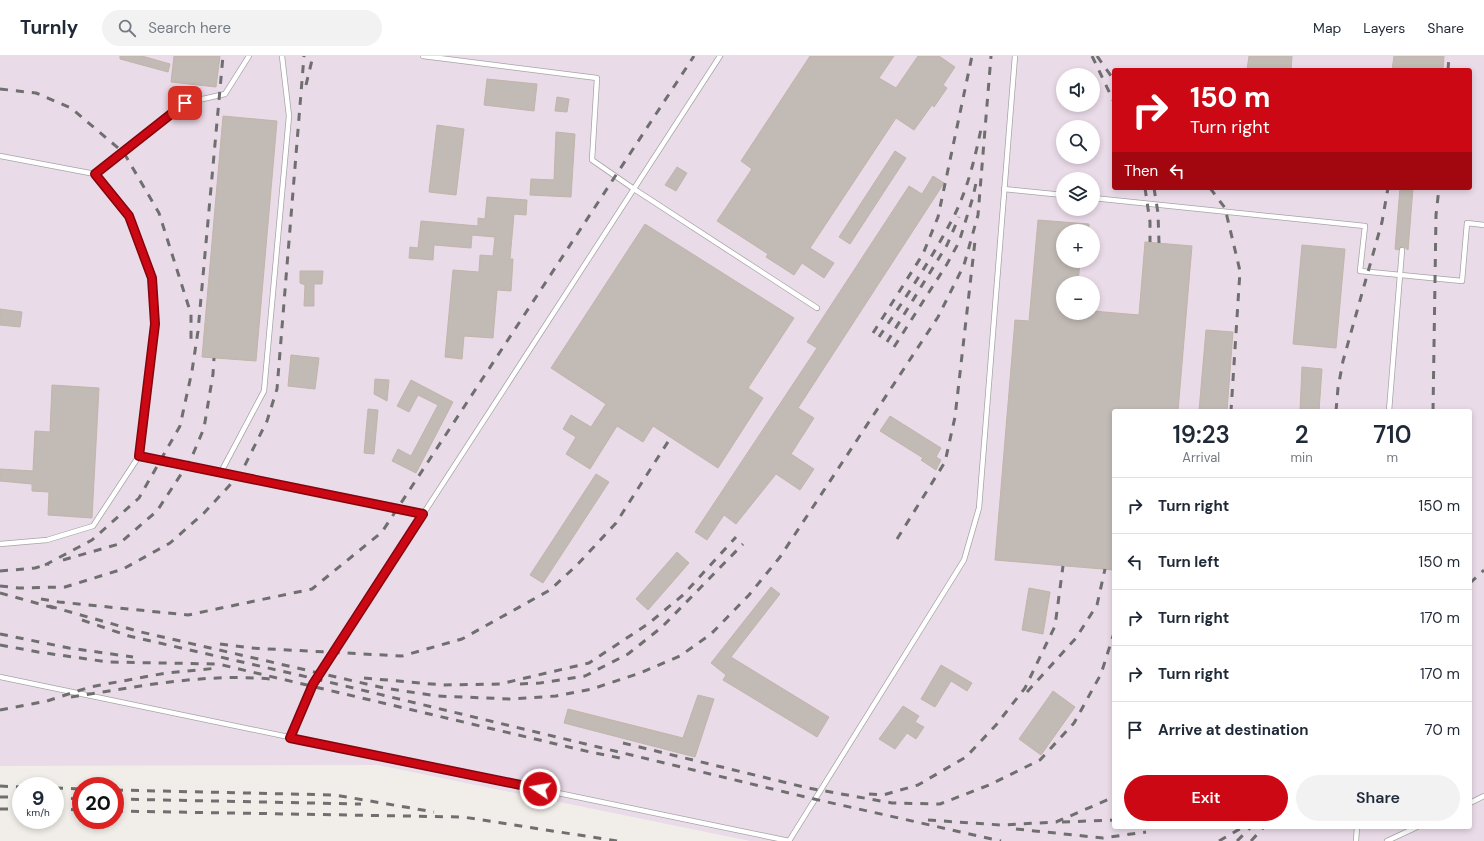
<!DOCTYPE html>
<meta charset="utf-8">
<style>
:root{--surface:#fff;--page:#f2f2f3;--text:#1f2937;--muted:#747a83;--line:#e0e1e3;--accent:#cb0813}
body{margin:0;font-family:"DM Sans",sans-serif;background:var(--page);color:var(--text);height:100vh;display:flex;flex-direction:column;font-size:15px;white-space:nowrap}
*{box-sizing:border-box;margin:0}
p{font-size:13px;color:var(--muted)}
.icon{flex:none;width:22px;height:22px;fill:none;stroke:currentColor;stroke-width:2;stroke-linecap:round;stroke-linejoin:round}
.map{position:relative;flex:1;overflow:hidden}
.drawer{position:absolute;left:1112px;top:353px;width:360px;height:420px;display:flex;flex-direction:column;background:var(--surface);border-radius:4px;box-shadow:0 2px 6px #0003}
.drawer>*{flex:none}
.hud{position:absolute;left:1112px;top:12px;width:360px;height:122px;border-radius:4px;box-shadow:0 2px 6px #0003;background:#cb0813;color:#fff;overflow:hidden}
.tools{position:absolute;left:1056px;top:12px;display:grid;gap:8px}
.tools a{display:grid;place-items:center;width:44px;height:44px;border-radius:50%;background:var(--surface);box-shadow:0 2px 6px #0003;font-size:20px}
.speed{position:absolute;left:12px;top:721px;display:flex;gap:8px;font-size:20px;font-weight:700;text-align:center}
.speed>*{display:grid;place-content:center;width:52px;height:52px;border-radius:50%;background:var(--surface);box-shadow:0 2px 6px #0003;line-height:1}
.speed small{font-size:10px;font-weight:400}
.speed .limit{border:6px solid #d22;background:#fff;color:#111}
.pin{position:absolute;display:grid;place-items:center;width:34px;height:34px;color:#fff;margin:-17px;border-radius:8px;box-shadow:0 2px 6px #0006}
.me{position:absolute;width:44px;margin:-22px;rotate:282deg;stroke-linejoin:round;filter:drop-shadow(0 0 3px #0008)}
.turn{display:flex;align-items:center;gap:14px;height:84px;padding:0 12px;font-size:18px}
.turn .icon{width:52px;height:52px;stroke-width:2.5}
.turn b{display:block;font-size:28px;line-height:34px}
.then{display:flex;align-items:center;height:38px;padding:0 12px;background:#0003;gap:8px;font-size:15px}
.eta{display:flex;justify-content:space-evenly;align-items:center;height:68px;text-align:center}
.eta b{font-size:24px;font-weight:600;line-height:28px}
.primary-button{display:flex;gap:8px;margin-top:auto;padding:8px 12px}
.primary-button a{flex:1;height:46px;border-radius:24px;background:var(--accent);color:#fff;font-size:16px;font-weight:600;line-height:46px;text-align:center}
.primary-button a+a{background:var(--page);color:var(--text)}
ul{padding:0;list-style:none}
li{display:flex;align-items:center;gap:12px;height:56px;padding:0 12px;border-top:1px solid var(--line)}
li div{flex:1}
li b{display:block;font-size:15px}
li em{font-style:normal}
header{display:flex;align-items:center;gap:24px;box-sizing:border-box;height:56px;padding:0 20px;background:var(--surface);border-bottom:1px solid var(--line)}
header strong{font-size:19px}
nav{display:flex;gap:22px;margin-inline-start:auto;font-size:14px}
.search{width:280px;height:36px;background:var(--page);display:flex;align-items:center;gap:10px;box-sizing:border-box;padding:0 14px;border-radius:22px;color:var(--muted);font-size:15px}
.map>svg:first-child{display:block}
.industrial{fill:#eadbe8;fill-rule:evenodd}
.building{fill:#c2bab5;stroke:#c3b4ab}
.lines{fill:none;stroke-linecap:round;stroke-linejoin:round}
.service-casing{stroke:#a5a5a5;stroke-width:6}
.service{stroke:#fff;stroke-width:4.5}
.rail{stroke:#6f6f6f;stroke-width:3;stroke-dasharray:8 8;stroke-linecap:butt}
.route-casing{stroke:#84050c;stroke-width:10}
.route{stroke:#cb0813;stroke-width:7}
</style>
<header>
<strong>Turnly</strong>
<div class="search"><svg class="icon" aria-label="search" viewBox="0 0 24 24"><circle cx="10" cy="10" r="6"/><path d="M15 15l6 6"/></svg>Search here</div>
<nav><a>Map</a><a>Layers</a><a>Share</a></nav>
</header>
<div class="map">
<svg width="1484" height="785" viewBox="0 0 1484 785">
<rect width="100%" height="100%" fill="#f1eee9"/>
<path class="industrial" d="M0,0H1484V785H750L378,709L0,710ZM1114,14H1470V132H1114ZM1063,19H1093V49H1063ZM1063,71H1093V101H1063ZM1063,123H1093V153H1063ZM1063,175H1093V205H1063ZM1063,227H1093V257H1063ZM1114,355H1470V771H1114Z"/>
<g class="building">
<path d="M120,0H142L170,8L168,16L120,3Z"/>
<path d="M174,0H220L216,31L171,26Z"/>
<path d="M810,0H894L879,22L896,32L918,0H939L955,11L943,29L947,32L934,51L932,49L914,74L896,62L810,192L834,207L824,222L802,207L794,219L766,201L768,198L717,165L752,113L741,105Z"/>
<path d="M1249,0H1292L1291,14H1247Z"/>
<path d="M1394,0H1444L1443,14H1392Z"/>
<path d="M487,23L537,28L534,55L484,49Z"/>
<path d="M557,41L569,43L567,56L555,55Z"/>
<path d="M223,60L277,65L256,305L202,301Z"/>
<path d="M437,69L464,73L456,139L429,136Z"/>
<path d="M556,76L575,78L571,141L530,139L531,123L554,124Z"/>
<path d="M895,95L906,102L850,188L839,181Z"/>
<path d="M677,111L687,117L676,135L665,129Z"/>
<path d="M933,120L944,127L798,352L814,362L791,398L814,413L800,434L776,418L736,468L724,459L707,484L695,476L817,292L807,286L909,130L922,138Z"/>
<path d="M1400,132H1413L1408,194L1403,190L1398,194L1395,193Z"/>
<path d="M487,141L527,144L526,159L514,158L510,203H513L511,235L497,234L493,282L464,280L462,303L445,301L453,214L479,216L480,199L493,200L495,181L472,179L471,192L434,189L433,204L409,202L410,191L418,192L421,165L478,170V162L485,163Z"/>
<path d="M1038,164L1089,168V175H1063V205H1080L1078,227H1063V257H1093V255L1139,259L1145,186L1192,190L1178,355H1114V514L995,504L1015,264L1029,265Z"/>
<path d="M645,168L794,262L748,332L763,342L718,412L653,370L643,386L617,370L590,413L566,398L576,381L563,373L571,359L591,371L606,348L551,312Z"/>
<path d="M1302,189L1345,193L1336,292L1293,288Z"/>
<path d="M300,215H323L322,228H314V250H304L305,229L300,227Z"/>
<path d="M0,253L22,256L20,271L0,269Z"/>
<path d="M1206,274L1233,276L1227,355H1199Z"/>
<path d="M291,299L319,302L315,333L288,330Z"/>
<path d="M1302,311L1322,313L1319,355H1300Z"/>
<path d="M375,323L389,324L387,345L374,338Z"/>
<path d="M411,324L453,346L416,417L392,405L398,393L411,400L438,349L418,339L409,356L397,350Z"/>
<path d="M52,329L99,332L92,462L48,459L49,436L32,435V428L0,425V413L33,415L35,375L50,376Z"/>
<path d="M368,353L378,354L374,398L364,397Z"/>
<path d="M890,360L941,392L936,401L941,404L936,414L921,404L923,402L880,375Z"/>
<path d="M596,418L609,426L543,527L530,519Z"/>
<path d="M677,496L689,507L648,554L636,543Z"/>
<path d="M771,531L780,538L731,601L829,661L817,681L723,624L726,619L711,607Z"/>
<path d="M1029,532L1050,536L1043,578L1022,574Z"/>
<path d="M941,609L972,627L967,635L951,625L935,651L921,643Z"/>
<path d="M1053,635L1075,651L1041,699L1019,683Z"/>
<path d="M698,639L714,643L695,701L564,667L568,653L683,682Z"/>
<path d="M903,650L919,660L915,666L924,671L916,683L907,677L895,693L879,683Z"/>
</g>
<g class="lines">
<g class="service-casing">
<g id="service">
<path d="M423,0L597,22L592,104L634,133L817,252"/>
<path d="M0,100L95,118L129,160L152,222L155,268L139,400L93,470L47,484L0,488"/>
<path d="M95,118L185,47L225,38L249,0"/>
<path d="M1004,133L1063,139"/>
<path d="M1093,142L1365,170L1360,215L1462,225L1467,167L1484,169"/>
<path d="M1389,355L1402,194"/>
<path d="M139,400L423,458"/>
<path d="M221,416L264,335L289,60L282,0"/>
<path d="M0,621L789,785"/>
<path d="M290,682L313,628L720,0"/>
<path d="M1470,747L1484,740"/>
<path d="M789,785L964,504L979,452L1015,0"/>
<path d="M1356,785L1357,771"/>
<path d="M1387,785L1417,771"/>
</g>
</g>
<use href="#service" class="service"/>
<g class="rail">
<path d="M1092,0L1114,46"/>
<path d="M1097,0L1114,24"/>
<path d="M1448,14L1449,0"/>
<path d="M306,29L313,0"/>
<path d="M0,33L36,37L71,52L124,97L159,157L191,258V289"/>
<path d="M1145,132L1150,166V186"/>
<path d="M1154,132L1158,157L1159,187"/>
<path d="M1210,132L1225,152L1240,215L1231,355"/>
<path d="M873,277L923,198L938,161L972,0"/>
<path d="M879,281C906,241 933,201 955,158C968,131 975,102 981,73"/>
<path d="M887,286L947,189L959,161"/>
<path d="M894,291L947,208L959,186L973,141L976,127"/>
<path d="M1336,355L1338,332L1343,305L1382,166L1388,132"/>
<path d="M1433,355L1436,159L1439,132"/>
<path d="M897,483L945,406L955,361L975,185"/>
<path d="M63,504L119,488L157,455L191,403L204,372L213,318L214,302"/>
<path d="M45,509L92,484L139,442L180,370L192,315L198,275L223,0"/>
<path d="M0,515L35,512L49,508"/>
<path d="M1470,527L1484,514"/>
<path d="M0,530L19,532L65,531L123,513L170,487L204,457L241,417L267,365L277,333L304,0"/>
<path d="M0,537L54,552"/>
<path d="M41,543L59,546L188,559L312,533L382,476L694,0"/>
<path d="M49,550L141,576L384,632L437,640L510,643L556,640L592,633L640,617L680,600L711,578L749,539L780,501L938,261L964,209L978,159L991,0"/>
<path d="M82,564L129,580L316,623L814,743L1001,785"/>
<path d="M0,578L69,592L133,601"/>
<path d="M220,588L251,592L402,600L462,583L550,534L578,508L616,467L671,381"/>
<path d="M0,589L38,596L108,606L218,608L590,696L620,702"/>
<path d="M364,622L443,629L500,628L589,607L648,568L683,539L736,481"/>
<path d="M520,628L540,627L585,620L628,598L662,571L743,488"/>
<path d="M1027,636L1076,582L1097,549L1105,513"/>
<path d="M71,641C137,631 202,617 270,623"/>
<path d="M0,654L47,645L90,631L166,617L218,612"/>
<path d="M623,687L808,732L892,747L940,748L989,729L1040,704L1074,667L1101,618L1114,577"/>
<path d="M0,730L21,731"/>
<path d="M55,732L81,733"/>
<path d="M115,734L335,739L434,756"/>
<path d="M869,738L883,739L918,729L966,701L996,669L1025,632L1055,570L1063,510"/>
<path d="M0,741H21"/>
<path d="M55,742L81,743"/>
<path d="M115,743L361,748"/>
<path d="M0,753H21"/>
<path d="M55,753L81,754"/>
<path d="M115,755L463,761L617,785"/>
<path d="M928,764L1001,769L1056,766L1114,741"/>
<path d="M1062,766L1114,764"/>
<path d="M1016,773L1103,782L1146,776"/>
<path d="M1219,785L1243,771"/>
<path d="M1237,785L1251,771"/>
<path d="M1251,785L1264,771"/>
</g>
</g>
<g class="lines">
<g class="route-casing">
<path id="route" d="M185,47L95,118L129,160L152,222L155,268L139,400L423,458L313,628L290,682L540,733"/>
</g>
<use href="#route" class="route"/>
</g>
</svg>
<div class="tools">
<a><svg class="icon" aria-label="sound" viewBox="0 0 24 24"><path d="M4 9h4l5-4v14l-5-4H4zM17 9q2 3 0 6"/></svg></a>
<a><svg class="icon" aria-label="search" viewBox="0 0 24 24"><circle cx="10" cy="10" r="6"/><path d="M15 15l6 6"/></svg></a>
<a><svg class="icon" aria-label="layers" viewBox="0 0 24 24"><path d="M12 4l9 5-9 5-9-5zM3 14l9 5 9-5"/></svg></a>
<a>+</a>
<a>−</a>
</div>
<div class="speed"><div>9<small>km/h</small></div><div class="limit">20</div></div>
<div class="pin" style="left:185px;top:47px;background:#d93025"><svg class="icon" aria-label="arrive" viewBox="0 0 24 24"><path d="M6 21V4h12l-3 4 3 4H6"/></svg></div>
<svg class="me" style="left:540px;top:733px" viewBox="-20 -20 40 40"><circle r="17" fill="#cb0813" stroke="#fff" stroke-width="3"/><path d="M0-11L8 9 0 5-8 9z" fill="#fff"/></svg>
<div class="hud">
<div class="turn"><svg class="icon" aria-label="right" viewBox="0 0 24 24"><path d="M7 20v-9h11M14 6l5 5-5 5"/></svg><div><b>150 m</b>Turn right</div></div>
<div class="then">Then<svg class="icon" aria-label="left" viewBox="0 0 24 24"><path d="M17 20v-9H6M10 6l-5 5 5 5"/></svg></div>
</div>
<section class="drawer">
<div class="eta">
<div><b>19:23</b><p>Arrival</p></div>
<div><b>2</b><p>min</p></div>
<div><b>710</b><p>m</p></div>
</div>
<ul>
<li><svg class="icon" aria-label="right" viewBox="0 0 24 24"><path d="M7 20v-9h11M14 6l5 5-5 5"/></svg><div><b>Turn right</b></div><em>150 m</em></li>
<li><svg class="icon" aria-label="left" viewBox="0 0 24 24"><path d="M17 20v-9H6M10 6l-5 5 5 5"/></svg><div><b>Turn left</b></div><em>150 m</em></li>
<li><svg class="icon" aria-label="right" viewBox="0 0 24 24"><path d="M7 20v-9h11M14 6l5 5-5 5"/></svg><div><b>Turn right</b></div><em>170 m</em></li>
<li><svg class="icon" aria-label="right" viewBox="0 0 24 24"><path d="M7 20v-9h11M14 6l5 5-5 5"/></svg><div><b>Turn right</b></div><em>170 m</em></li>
<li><svg class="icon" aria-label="arrive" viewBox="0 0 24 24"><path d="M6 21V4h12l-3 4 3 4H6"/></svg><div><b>Arrive at destination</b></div><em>70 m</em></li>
</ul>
<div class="primary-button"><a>Exit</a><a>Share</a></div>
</section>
</div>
